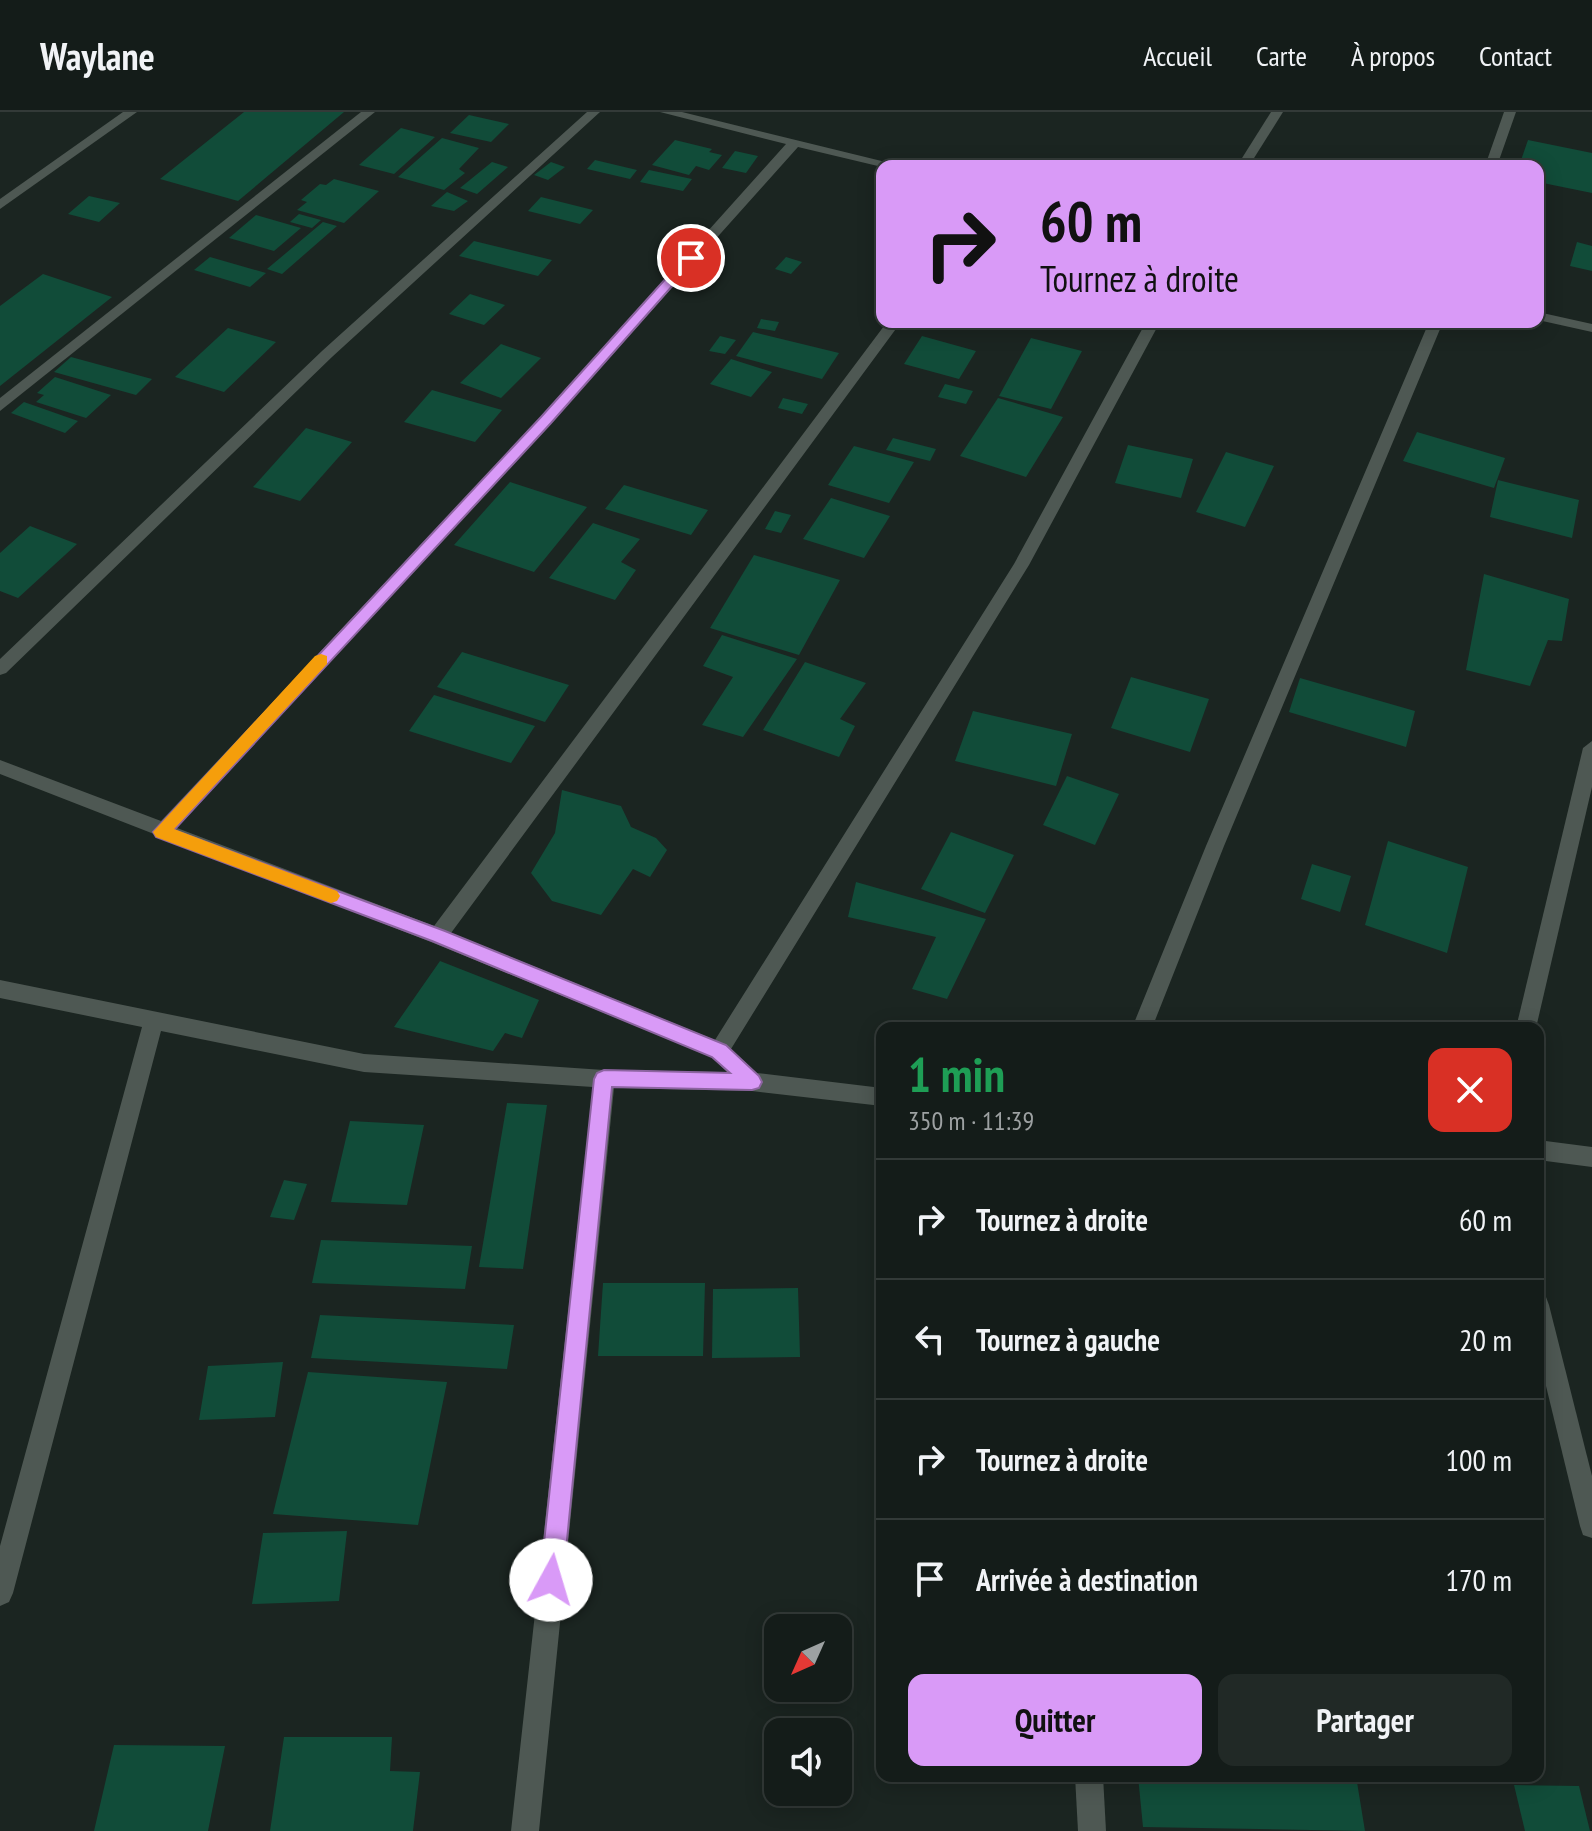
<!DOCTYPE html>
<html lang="fr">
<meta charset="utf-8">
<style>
:root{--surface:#141c19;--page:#212926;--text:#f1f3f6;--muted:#9da1a2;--line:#333a38;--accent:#d99af7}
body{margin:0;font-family:"PT Sans Narrow",sans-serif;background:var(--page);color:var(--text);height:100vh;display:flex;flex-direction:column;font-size:30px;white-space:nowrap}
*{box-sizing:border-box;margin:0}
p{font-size:26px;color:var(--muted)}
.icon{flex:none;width:44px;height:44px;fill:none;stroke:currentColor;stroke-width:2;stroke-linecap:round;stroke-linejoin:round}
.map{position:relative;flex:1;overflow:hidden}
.side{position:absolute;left:876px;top:910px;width:668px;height:760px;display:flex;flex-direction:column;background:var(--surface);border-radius:16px;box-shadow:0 4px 20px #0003,0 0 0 2px var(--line)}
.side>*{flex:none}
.hud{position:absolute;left:876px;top:48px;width:668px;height:168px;border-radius:16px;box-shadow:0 4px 20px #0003,0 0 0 2px var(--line);background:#d99af7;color:#111;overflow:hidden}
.needle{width:52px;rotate:225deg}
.buttons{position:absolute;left:764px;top:1502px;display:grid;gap:16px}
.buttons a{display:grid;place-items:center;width:88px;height:88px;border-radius:16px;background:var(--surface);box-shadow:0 4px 20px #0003,0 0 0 2px var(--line);font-size:40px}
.pin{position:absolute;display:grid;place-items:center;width:68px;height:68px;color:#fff;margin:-34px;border:4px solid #fff;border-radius:50%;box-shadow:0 2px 8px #0007}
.me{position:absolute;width:88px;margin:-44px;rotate:6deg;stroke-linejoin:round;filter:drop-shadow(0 0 6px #0008)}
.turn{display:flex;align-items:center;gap:28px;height:168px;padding:0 32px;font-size:36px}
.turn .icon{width:104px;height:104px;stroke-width:2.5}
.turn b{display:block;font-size:56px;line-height:68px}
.round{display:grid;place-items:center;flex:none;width:84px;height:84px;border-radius:16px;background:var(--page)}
.headline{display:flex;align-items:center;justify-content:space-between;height:136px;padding:0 32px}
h1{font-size:48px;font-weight:600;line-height:60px;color:#1e9e55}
.cta{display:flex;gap:16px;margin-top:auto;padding:16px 32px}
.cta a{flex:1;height:92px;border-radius:16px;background:var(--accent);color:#111;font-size:32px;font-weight:600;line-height:92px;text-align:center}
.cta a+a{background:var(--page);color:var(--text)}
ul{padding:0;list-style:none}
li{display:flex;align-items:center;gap:24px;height:120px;padding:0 32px;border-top:2px solid var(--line)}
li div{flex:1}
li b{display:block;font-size:30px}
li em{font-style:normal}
header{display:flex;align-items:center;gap:48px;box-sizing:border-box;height:112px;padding:0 40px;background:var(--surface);border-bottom:2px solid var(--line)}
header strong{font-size:38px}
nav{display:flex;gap:44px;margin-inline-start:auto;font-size:28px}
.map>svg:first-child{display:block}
.building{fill:#114c39}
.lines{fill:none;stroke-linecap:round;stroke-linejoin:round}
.minor{fill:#4e5853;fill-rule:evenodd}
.route{fill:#d99af7;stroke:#8d64a1;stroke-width:2}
.slow{fill:#f59e0b}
</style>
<header>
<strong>Waylane</strong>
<nav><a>Accueil</a><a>Carte</a><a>À propos</a><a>Contact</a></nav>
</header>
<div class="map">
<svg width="1592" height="1719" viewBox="0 0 1592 1719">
<rect width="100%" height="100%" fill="#1b2521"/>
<g class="building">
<path d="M244,0H344L238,89L160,67Z"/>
<path d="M469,3L509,12L491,30L450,21Z"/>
<path d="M401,16L435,25L394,62L359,53Z"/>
<path d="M442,26L479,36L459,57L465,61L444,78L398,65Z"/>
<path d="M675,28L712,37L709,40L722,43L709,58L696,54L689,63L652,53Z"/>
<path d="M1528,28L1592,41V81L1538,70V54H1519Z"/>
<path d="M735,39L758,44L746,61L722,56Z"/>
<path d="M595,48L637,58L630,67L587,57Z"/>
<path d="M492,50L508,55L477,82L460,76Z"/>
<path d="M551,50L565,55L548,68L534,63Z"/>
<path d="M649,58L692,67L683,79L640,70Z"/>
<path d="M334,67L379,79L344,111L297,98L307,90L301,88L320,72L326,73Z"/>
<path d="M447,80L468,89L454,99L431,94Z"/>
<path d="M89,84L120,91L99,110L68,102Z"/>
<path d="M541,85L593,98L580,112L528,99Z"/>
<path d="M299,102L321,108L312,116L290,110Z"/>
<path d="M256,103L301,116L274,139L229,126Z"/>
<path d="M323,110L337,114L282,162L267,157Z"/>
<path d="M474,129L552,148L538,164L459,144Z"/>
<path d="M1577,130L1592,134V159L1570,154Z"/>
<path d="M210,145L266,161L250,175L194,158Z"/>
<path d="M786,145L802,150L791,162L775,157Z"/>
<path d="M43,162L112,185L0,274V194Z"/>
<path d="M470,182L505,193L484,213L449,202Z"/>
<path d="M761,207L779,210L775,219L757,216Z"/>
<path d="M228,216L276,230L224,280L175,265Z"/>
<path d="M753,220L839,241L822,267L736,244Z"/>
<path d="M720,224L736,228L725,242L709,239Z"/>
<path d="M922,224L976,239L959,267L904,252Z"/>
<path d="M1031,226L1082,239L1051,297L999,284Z"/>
<path d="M501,232L541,246L501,286L460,271Z"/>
<path d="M71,245L152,267L136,283L54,260Z"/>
<path d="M731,247L772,260L751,285L710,272Z"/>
<path d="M55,265L111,283L86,306L36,290L44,283L37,281Z"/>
<path d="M945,272L973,279L966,292L938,285Z"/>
<path d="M432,278L502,298L475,330L404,310Z"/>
<path d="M783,286L808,292L802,302L778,296Z"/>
<path d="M998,286L1063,305L1026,365L960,344Z"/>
<path d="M24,290L78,309L65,321L11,301Z"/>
<path d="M306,316L352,330L300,389L253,375Z"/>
<path d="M1417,320L1505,346L1494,376L1403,349Z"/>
<path d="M893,326L936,337L930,349L886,338Z"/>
<path d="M1128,333L1193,347L1181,386L1115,371Z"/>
<path d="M854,334L914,350L889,391L828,373Z"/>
<path d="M1226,340L1274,354L1245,415L1196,400Z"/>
<path d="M1498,368L1579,388L1572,426L1490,405Z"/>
<path d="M510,370L587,395L534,460L454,433Z"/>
<path d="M624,373L708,398L691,423L605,397Z"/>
<path d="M831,386L890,404L864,446L803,427Z"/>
<path d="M775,399L791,403L781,421L765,417Z"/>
<path d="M593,411L640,427L621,450L636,458L615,488L549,466Z"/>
<path d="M30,414L77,432L18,486L0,479V441Z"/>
<path d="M754,443L840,468L799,543L710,516Z"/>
<path d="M1484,462L1569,487L1562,529L1548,528L1530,574L1466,558Z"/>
<path d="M722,523L797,547L743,625L702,613L733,565L703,554Z"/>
<path d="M462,540L569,573L545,610L437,575Z"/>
<path d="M805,550L866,571L840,607L855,614L839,645L763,618Z"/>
<path d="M1131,565L1209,587L1190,640L1111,616Z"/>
<path d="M1300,566L1415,599L1406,635L1289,600Z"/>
<path d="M434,583L535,614L511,651L409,619Z"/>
<path d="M973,599L1072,622L1056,674L955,649Z"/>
<path d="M1067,664L1119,682L1095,733L1043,713Z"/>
<path d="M562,678L621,694L631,715L656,726L667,738L650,765L633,757L601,803L552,789L531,761L555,721Z"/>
<path d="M951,720L1014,743L985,801L921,777Z"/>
<path d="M1388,729L1468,755L1447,841L1365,813Z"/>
<path d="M1312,752L1351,764L1340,800L1301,787Z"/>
<path d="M856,770L986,807L947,887L912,877L936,825L848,805Z"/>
<path d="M440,849L539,888L522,926L505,921L493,939L394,915Z"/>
<path d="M507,991L547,993L523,1157L479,1155Z"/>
<path d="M350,1009L424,1013L407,1093L331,1090Z"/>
<path d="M284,1068L307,1072L294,1108L270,1105Z"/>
<path d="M321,1128L472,1134L465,1177L312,1171Z"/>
<path d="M603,1171H705L703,1244H598Z"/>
<path d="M798,1176L800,1245L712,1246L713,1177Z"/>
<path d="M320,1203L514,1213L507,1257L311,1246Z"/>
<path d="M283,1250L275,1305L199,1308L208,1254Z"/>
<path d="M308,1260L447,1270L418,1413L273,1402Z"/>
<path d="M347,1419L339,1489L252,1492L263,1421Z"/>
<path d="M284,1625H392L390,1659L420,1660L413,1719H270Z"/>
<path d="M114,1633L225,1634L208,1719H94Z"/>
<path d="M1138,1664H1356L1365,1719L1143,1715Z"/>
<path d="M1514,1673L1579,1674L1590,1719H1525Z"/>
</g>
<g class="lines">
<g class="minor">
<path d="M123,0H137L0,97V87Z"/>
<path d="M361,0H375L0,299V286Z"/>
<path d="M587,0H600L332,245L6,561L0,563V547L322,239Z"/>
<path d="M660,0H682L902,54L882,55L798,35L551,311L177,716L434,814L887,210H901L451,821L715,928L1014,452L1146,210H1160L1029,453L731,937L757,961L882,976V994L752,979L614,976L539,1719H511L593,975L364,960L161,919L13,1481L9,1490L0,1494V1434L142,915L0,886V868L364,942L604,958L727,960L712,945L431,830L0,662V648L161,709L541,305L786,32Z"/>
<path d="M1271,0H1283L1249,54H1237Z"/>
<path d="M1504,0H1516L1497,54H1485Z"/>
<path d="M1538,200L1592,212V220L1538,208Z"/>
<path d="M1429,210H1443L1224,734L1152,916H1132L1206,734Z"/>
<path d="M1592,629V675L1536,916H1516L1583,636Z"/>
<path d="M1538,1028L1592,1035V1055L1538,1048Z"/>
<path d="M1538,1182L1546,1185L1549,1193L1592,1364V1426L1583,1423L1580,1414L1538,1241Z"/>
<path d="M1075,1664H1103L1106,1719H1078Z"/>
</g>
</g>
<path class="route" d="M687,143L697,146L551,311L174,718L445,819L726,933L759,964L762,970L759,976L752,978L612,975L563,1468L559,1476L551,1480L543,1476L540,1468L594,967L597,961L604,958L730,961L712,945L432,829L156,725L153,720L541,305Z"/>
<path class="slow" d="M321,542L327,544V552L174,717L337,779L340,784L337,789L331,791L156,725L153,720L315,544Z"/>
</svg>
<div class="buttons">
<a><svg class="needle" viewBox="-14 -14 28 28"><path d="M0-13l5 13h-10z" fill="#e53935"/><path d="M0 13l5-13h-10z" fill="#9da1a2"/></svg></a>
<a><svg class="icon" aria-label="sound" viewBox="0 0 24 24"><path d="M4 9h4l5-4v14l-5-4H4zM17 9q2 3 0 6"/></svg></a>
</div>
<div class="pin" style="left:691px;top:146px;background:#d93025"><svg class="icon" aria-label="arrive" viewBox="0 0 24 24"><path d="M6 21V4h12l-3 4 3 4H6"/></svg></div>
<svg class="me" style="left:551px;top:1468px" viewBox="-20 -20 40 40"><circle r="19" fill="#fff"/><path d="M0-13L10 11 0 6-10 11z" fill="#d99af7"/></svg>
<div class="hud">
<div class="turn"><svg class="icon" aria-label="right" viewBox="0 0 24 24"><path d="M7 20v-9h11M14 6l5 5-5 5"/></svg><div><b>60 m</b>Tournez à droite</div></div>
</div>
<section class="side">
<div class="headline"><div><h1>1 min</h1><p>350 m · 11:39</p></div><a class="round" style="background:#d93025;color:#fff"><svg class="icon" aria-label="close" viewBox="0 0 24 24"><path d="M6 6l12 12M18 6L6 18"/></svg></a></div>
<ul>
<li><svg class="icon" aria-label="right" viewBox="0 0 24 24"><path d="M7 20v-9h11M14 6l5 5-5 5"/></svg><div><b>Tournez à droite</b></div><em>60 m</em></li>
<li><svg class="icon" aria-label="left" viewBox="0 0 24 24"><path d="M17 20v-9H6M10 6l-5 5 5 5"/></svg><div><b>Tournez à gauche</b></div><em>20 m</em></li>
<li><svg class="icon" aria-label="right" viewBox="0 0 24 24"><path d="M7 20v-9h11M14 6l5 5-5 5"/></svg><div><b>Tournez à droite</b></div><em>100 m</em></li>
<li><svg class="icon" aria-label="arrive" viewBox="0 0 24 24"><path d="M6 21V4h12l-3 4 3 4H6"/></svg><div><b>Arrivée à destination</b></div><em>170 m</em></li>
</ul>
<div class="cta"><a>Quitter</a><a>Partager</a></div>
</section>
</div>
